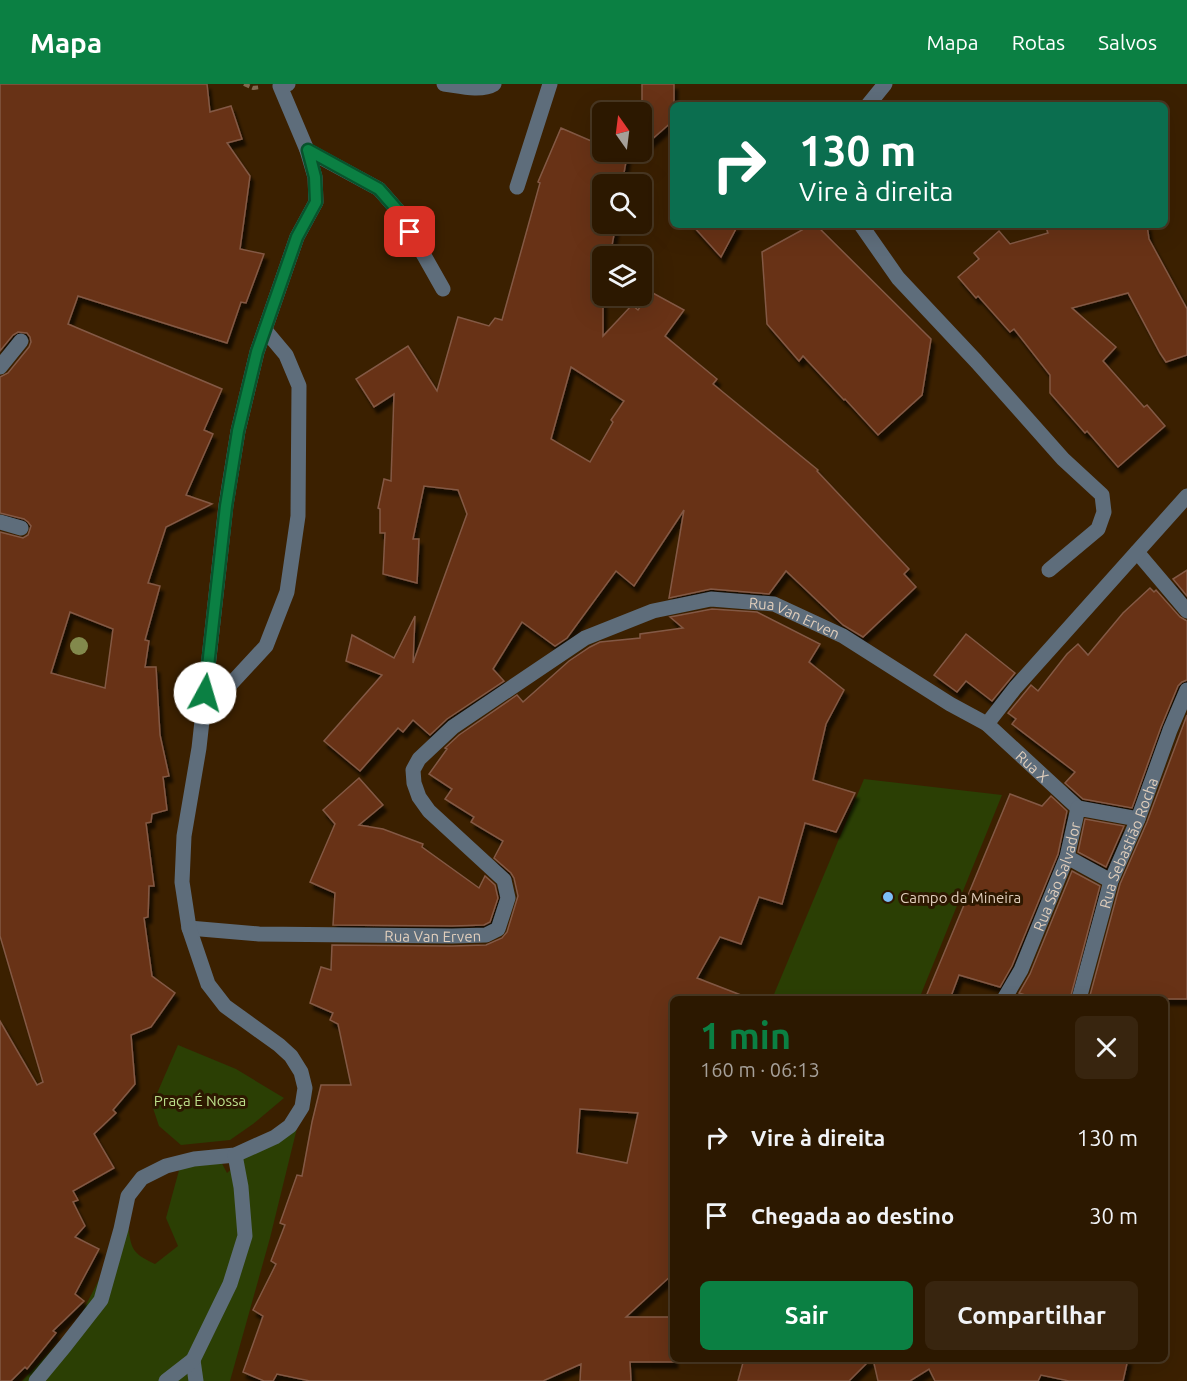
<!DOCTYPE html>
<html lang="pt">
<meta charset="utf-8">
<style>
:root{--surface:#2c1800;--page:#38250f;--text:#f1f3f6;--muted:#a6a099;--line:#483722;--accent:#0b8043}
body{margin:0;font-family:Ubuntu,sans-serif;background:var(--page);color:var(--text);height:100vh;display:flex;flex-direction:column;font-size:22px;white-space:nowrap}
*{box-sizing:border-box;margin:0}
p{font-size:20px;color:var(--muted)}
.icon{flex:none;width:33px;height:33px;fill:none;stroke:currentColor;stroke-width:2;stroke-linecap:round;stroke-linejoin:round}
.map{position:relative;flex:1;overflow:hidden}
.details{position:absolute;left:670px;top:912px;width:498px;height:366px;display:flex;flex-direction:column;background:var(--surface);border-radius:9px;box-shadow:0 6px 24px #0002,0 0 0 2px var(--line)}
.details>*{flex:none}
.guide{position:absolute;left:670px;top:18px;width:498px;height:126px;border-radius:9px;box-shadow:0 6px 24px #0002,0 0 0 2px var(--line);background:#0b6e4f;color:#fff;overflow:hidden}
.needle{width:39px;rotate:346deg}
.tools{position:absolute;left:592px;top:18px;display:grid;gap:12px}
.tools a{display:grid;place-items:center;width:60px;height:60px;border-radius:9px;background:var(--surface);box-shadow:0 6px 24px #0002,0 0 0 2px var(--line);font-size:30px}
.pin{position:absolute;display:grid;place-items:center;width:51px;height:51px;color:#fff;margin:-26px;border-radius:12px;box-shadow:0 3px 9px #0006}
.me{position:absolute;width:66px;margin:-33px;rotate:6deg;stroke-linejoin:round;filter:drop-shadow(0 0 4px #0008)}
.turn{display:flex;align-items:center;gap:21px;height:126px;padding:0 30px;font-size:27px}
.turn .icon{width:78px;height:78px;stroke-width:2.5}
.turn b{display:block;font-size:42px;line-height:51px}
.round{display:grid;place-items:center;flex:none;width:63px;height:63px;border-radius:9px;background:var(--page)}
.head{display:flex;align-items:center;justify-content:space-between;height:102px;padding:0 30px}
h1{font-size:36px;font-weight:700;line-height:45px;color:var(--accent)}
.action{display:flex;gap:12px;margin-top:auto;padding:12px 30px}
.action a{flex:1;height:69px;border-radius:9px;background:var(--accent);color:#fff;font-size:24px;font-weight:700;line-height:69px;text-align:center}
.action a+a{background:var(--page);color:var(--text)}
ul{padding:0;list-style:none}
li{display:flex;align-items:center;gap:18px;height:78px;padding:0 30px}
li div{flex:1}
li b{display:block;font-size:22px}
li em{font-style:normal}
header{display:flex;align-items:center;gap:36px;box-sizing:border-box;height:84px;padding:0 30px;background:var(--accent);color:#fff}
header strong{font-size:28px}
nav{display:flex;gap:33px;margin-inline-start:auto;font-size:21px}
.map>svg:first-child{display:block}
.green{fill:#2b3f04}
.building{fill:#673214;stroke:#835945;stroke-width:1.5;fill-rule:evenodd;filter:url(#shadow)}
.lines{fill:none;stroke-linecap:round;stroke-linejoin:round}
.path{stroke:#80694f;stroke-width:4;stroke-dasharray:6 3;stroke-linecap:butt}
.minor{stroke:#5e6d7b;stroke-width:15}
.tree{fill:#82894c}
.route-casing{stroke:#07532c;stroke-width:15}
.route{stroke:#0b8043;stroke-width:10}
.poi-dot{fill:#7dbef9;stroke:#2d1800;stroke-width:2}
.labels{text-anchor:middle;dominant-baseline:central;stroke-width:6;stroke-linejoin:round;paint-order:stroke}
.street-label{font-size:15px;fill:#e0cebc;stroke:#2d1800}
.poi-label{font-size:15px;fill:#e0cebc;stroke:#2d1800;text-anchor:start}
.park-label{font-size:15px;fill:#bcdf8a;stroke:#2d1800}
</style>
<header>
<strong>Mapa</strong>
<nav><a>Mapa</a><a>Rotas</a><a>Salvos</a></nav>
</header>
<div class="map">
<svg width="1187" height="1297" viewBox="0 0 1187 1297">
<defs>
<filter id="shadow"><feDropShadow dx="3.5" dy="6" stdDeviation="1.5" flood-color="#0009"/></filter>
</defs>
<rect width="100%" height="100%" fill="#3b2000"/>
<g class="green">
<path d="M864,695L1002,711L919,915H772Z"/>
<path d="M178,961L236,985L284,1014L253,1040L230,1056L181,1061L159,1042L152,1021Z"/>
<path d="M297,1044L270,1154L230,1297H22L76,1240L128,1140C131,1164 131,1169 155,1180L178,1162L166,1134L181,1079L216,1068L227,1089L275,1048Z"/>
</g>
<g class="building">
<path d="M0,0H207L210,28L231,22L242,55L227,59L250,92L240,165L264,170L246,219L241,218L227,259L78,212L68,240L222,305L204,346L213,350L186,411L212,420L166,443L148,499L160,502L145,556L149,557L145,583H156L160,651L169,692L163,693L167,726L152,730L151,738L146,739L154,802H149L148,833L144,834L152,892L175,909L151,943L131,951L135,1000L113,1026L116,1029L94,1050L114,1084L73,1107L78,1116L73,1118L85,1142L75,1153L99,1165L75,1210L84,1217L53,1247L56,1249L27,1285L25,1283L11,1297H0V937L37,1001L43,998L0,852V448L23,454L28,451L31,442L28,438L24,435L0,429V293L8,289L29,263L31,258L30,253L27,249L18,248L13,251L0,267ZM70,528L113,545L105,604L51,589Z"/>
<path d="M642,0H674V36L642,64Z"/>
<path d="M561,44L603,62V68H617L627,72L622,100H603V140H616L610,172H603V252L632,221L638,226L651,208L684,226L665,252L717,295L713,300L818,386L817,387L909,485L904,490L916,503L863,553L843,541L786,487L769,510L711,505L669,514L684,426L634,502L616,487L567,554L555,562L522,538L493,585L504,597L447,635L430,651L413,636L403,648L398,644L360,687L324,657L382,591L346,577L352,551L394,574L415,532L413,579L467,430L458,406L424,402L413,455H419L417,499L383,490L385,449H380V425L378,424L384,395L391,397L394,310L374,323L356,295L408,262L437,307L458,233L489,242L495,234L502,236L540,99L538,98ZM571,283L624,317L611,336L613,338L590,378L551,355Z"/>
<path d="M692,141H738L721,173Z"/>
<path d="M811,141H816L931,255L922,311L878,351L845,315L844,316L803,272L799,277L767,240L762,168Z"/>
<path d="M1045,141H1147L1149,155L1187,225V271L1166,278L1160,269L1128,209L1072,224L1116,263L1103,277L1144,323L1147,321L1165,342L1118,383L1087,347L1085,349L1050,309V291L1014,245L1010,248L978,212L976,214L958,193L979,175L974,169L999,147L1010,160L1048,149Z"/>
<path d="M1187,486V512L1173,495Z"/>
<path d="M1150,504L1154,508L1156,506L1180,533L1187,537V596L1182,598L1178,602L1161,643L1132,724L1083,715L1065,699L1075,688L1012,640L1016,635L1008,629L1031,601L1038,607L1067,570L1078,560L1088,571L1123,529Z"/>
<path d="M712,525L757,528L820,560L809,578L844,606L826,640L813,696L855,709L836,748L805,739L782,820L759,813L741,860L720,853L697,894L746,913L745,915H674V1189L626,1233H674V1278H630L631,1297H580L581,1280L543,1297H310L277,1290L273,1297H264L243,1288L263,1232L253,1226L276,1180L271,1177L285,1141L280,1139L297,1091L302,1092L312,1038L321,1001H351L338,940L330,936L333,929L310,919L321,883L331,886L332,861L452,862L486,861L502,854L507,848L518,812L514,794L511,789L494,774L503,757L471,738L474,733L445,715L452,705L429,690L447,665L445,664L459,651L517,611L523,618L569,577L590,563L600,558L640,554V550L683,544L670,533ZM580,1025L638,1029L627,1079L577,1069Z"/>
<path d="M966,550L1015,589L992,617L966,597L957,608L934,591Z"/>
<path d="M1187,631V915H1089L1120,800L1147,738Z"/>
<path d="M359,694L383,721L359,741L383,745L423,760L422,763L479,804L485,792L495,801L498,814L490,838L484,841L452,842L333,841L335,809L310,798L335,740L323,726Z"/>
<path d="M1010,710L1042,722L1051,712L1067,727L1058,770L1012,882L1000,903L959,891L950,915H925Z"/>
<path d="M1085,735L1124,742L1106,783L1078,768Z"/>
<path d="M1072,787L1100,802L1070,915H1038L1019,909L1030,890Z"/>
<path d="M744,1275H871L849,1297H738Z"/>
<path d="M873,1275H1128L1123,1297H1069L1041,1291L1038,1297H935L929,1285L910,1297H878Z"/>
</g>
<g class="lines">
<path class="path" d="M244,0L253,4L261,3"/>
<g class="minor">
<path d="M444,0C459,2 481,8 494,0"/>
<path d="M868,21L885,0"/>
<path d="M307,66L379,105L400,129L443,205"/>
<path d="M517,103L550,0"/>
<path d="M861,141L898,194L976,277L1063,375L1102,411L1104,428L1098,445L1049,486"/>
<path d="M0,283L21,257"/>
<path d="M0,438L21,444"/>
<path d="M1137,468L1187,527"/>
<path d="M203,630L266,562L287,508L298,432L299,302L286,271L265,246"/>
<path id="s1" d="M987,640L1078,724"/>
<path d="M1067,773L1111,797"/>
<path id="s2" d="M189,844L259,850L452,852L486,851L498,845L508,814L504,796L429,727L419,713L414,699L413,686L419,675L453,643L585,554L653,527L711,515L774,520L843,552L950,620L987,640L1015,604L1187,412"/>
<path id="s3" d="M1004,915L1021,886L1067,773L1078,724L1138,735"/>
<path id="s4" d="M1079,915L1111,797L1138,735L1170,646L1187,606"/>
<path d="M193,1276L196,1297"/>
<path d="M36,1297L65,1262L101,1216L121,1145L128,1112L142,1094L166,1082L194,1075L235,1071L275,1053L290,1042L302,1023L305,1004L301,988L291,972L279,961L225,922L208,900L189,844L182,798L184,752L199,664L226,421L238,347L257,268L297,153L316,118L315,93L307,66L280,2L288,0"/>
<path d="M166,1297L193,1276L230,1200L245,1152L241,1103L235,1071"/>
</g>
</g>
<circle class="tree" cx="79" cy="562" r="9"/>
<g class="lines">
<g class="route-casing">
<path id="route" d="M205,609L226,422L238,347L257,268L297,153L316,118L315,93L308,66L379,105L400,129L410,148"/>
</g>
<use href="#route" class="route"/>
</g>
<circle class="poi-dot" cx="888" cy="813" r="6"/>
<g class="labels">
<g class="street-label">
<text stroke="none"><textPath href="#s2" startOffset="946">Rua Van Erven</textPath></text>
<text stroke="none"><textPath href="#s1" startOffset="62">Rua X</textPath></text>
<text stroke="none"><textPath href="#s4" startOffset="164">Rua Sebastião Rocha</textPath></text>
<text stroke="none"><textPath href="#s3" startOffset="134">Rua São Salvador</textPath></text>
<text stroke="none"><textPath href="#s2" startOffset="244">Rua Van Erven</textPath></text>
</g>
<g class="poi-label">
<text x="900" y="813">Campo da Mineira</text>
</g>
<g class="park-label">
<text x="200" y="1016">Praça É Nossa</text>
</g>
</g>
</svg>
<div class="tools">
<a><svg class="needle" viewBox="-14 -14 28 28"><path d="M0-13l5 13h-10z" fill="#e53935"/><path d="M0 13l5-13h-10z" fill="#a6a099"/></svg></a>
<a><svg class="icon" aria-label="search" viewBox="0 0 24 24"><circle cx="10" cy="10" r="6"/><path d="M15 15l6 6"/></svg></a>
<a><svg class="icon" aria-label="layers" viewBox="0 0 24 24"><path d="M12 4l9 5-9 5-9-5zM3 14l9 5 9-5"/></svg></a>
</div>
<div class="pin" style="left:410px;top:148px;background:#d93025"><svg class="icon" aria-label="arrive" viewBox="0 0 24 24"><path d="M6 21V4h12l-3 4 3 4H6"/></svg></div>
<svg class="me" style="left:205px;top:609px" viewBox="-20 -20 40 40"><circle r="19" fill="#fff"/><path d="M0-13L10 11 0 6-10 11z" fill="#0b8043"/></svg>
<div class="guide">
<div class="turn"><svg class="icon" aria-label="right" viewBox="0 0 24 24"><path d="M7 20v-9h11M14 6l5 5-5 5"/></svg><div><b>130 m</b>Vire à direita</div></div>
</div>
<section class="details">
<div class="head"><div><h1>1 min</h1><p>160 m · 06:13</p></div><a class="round"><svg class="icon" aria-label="close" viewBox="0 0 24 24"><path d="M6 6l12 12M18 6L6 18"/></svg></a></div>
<ul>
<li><svg class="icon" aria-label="right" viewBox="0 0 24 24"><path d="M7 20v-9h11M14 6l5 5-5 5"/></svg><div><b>Vire à direita</b></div><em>130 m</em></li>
<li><svg class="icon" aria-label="arrive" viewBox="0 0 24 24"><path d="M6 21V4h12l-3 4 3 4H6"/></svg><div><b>Chegada ao destino</b></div><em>30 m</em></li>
</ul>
<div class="action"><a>Sair</a><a>Compartilhar</a></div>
</section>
</div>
